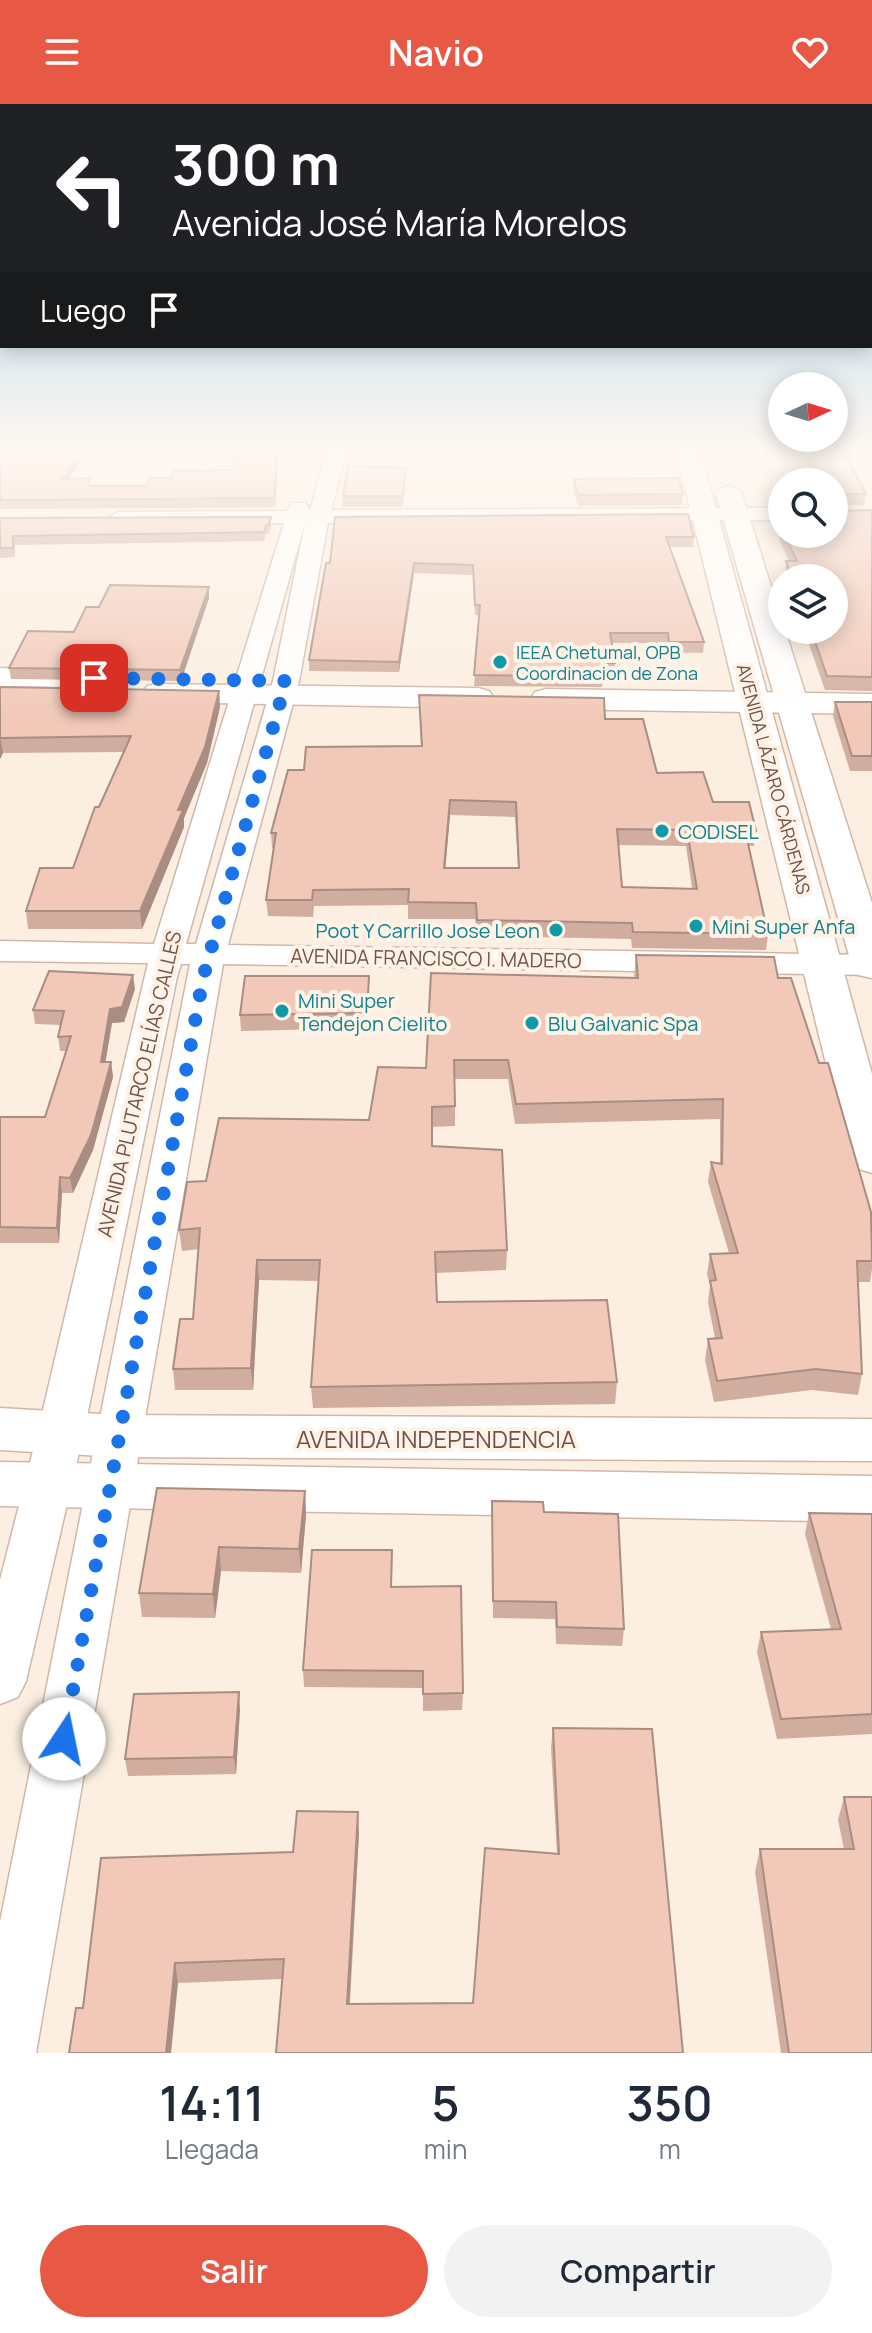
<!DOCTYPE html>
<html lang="es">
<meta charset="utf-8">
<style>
:root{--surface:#fff;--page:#f2f2f3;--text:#1f2937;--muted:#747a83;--accent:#e75845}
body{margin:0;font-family:Manrope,sans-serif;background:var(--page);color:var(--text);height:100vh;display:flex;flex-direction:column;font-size:30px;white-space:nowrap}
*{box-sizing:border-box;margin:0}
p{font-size:26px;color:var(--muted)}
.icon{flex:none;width:44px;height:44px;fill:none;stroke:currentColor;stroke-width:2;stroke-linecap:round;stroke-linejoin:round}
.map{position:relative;height:1949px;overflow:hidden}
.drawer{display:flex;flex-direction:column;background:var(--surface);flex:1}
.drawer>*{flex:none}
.guide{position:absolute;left:0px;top:0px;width:872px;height:244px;box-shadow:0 4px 20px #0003;background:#202124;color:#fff;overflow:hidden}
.needle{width:52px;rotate:86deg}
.controls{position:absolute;left:768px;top:268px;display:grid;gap:16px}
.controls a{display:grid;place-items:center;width:80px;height:80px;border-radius:50%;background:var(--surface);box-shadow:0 4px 20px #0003;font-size:40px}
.pin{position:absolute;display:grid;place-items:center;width:68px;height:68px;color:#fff;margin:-34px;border-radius:16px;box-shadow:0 4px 12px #0006}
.me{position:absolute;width:88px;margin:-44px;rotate:11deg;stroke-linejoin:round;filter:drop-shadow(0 0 6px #0008)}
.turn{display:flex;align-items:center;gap:28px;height:168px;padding:0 40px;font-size:36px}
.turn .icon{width:104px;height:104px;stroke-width:2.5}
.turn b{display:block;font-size:56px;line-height:68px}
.then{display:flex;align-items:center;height:76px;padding:0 40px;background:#0003;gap:16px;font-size:30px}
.eta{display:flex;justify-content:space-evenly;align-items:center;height:136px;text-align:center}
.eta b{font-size:48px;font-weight:600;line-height:56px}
.button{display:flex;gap:16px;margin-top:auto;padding:16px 40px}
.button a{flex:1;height:92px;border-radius:48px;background:var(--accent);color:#fff;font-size:32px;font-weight:600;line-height:92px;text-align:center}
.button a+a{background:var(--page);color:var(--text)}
header{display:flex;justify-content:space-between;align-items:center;height:104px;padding:0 40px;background:var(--accent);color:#fff;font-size:36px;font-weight:600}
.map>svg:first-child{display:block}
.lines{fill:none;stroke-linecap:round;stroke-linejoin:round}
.service-casing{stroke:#cfb7ab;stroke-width:3}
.minor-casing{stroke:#cfb7ab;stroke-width:3}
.tertiary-casing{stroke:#cfb7ab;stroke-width:3}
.secondary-casing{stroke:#d2b6a8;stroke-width:3}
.service{fill:#fff;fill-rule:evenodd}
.minor{fill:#fff;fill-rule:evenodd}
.tertiary{fill:#fff;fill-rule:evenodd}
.secondary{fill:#fff;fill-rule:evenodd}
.wall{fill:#d0ad9f;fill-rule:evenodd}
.shaded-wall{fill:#a98d82}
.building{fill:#f2c9b9;stroke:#a98d82;stroke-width:2;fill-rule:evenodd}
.route{stroke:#1a73e8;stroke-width:14;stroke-dasharray:0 25.2}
.culture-dot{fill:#0f9aa8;stroke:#fff3e7;stroke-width:3}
.labels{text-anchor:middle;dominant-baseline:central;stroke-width:8;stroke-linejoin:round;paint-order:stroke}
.far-culture-label{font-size:18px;fill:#0d838f;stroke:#fff3e7;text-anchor:start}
.far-street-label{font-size:18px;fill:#735348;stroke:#fff3e7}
.culture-label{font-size:20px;fill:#0d838f;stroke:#fff3e7;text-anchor:start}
.street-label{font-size:20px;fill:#735348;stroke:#fff3e7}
.near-street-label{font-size:24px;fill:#735348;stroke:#fff3e7}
</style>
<header><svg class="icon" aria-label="menu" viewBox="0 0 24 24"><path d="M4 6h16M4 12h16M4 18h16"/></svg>Navio<svg class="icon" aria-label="heart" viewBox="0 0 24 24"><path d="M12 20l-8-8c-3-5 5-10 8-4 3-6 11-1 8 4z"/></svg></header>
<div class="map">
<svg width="872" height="1949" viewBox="0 0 872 1949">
<rect width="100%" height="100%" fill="#fcefe1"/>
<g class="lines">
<g class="service-casing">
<path id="service" d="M52,349L105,350L110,353L105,356L55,354L50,351Z"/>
</g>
<g class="minor-casing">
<path id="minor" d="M328,343H348L331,406L782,404V416L328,419L299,577L228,841L872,851V871L223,860L36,1949H0V1818L190,860H181L177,873L84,1327L26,1577L18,1593L0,1600V1476L38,1327L148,859L0,857V837L154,840L284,419L118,420L107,414L118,408L287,407L292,399H306L310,407ZM305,419L273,577L196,840H186Z"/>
</g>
<g class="tertiary-casing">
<g id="tertiary">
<path d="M0,564L70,565L81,567L86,574L81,581L70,583L0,582Z"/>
<path d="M158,580L478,584L489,587L494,594L489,601L478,604L158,598L147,596L142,589L147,582Z"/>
<path d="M546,585L872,590V610L546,605L535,602L530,595L535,588Z"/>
</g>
</g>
<g class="secondary-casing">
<g id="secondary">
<path d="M675,343H699L872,970V1069L856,1064L849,1054Z"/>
<path d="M729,382L738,385L742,390L782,517V526H785L872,799V874L858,871L852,862L716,390L720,385Z"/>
<path d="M0,1304L118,1311L872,1315V1357L118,1353L0,1346Z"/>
<path d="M0,1358L872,1372V1418L0,1402Z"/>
</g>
</g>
<use href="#service" class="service"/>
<use href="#minor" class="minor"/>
<use href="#tertiary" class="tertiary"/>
<use href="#secondary" class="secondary"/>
</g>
<g class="wall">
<path d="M10,343H89L87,346Z"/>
<path d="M239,343H299V345H279L275,403L0,405V347L80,358L69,375L91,382H146L171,374L231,366Z"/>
<path d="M806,347L866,390L864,401H834V378H815L805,358Z"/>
<path d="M406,364L403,403H343V392Z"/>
<path d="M574,375L683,390L682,401L578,402L573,386Z"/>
<path d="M872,406V587L825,586L804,526H834V474H786L785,470L786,457H789L779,435L780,422H782V430H834L836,422L834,419L836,407Z"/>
<path d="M271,413V422L269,430H266L264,437L15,441V453L0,454V414Z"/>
<path d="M335,413L694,433L693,443H670L704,538L703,549L669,548L667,539H612L615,559L614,569H603L602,583L474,582L479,511H475L473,471L414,469L399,568L309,567V556L330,459Z"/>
<path d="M209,494L181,577L11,575L9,564L74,528L99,503Z"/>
<path d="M0,583L219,587L220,603L207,659L184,714V723L142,825H28L26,807L73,764L123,648L3,649L0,655Z"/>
<path d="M419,591L605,615L657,669L713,698L756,727L754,742H749L768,830L766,846L632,844L631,835L477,832L475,815H408V801L314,802L313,813L268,812L266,796L273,744H272L271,729L304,666L421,642ZM450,711L515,713L518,764H445ZM618,741L686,742L692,784L622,783Z"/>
<path d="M835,598H872V667H850L833,612Z"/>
<path d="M636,851L778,874L872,1128V1165L870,1178H858L862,1270L858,1291L812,1286L714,1298L705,1256L708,1235L715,1234L708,1198L710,1181L707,1170L710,1150L729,1149L708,1078L711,1058L720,1060V1015L515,1020L508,975H455V1022L432,1023V1042L507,1146L506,1166L436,1169L437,1198L617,1278L615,1300L313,1304L311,1283L319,1177L259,1176L253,1286H175L173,1265L193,1215L198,1145L182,1147L179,1126L206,1077L369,1016L426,964L634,874Z"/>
<path d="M369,872L367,924L241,927L240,911Z"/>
<path d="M135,885L124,918L112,919L105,958H111L113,973L93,1046L73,1089H62L59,1139H0V1013H45L66,947H60L58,933L61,921L35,920L33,906Z"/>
<path d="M305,1387L306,1411L301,1469L221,1467L215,1514L142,1513L139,1489Z"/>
<path d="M492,1397L544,1408L624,1525L622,1542L556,1540L555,1515L493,1514Z"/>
<path d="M809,1409L872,1410V1630L777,1635L757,1548L761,1528L831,1525L805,1430Z"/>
<path d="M392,1463V1483L463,1589L462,1606L423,1607V1584L304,1583L303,1566Z"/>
<path d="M240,1605L236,1670L128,1672L125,1655Z"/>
<path d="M553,1624L683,1949H276L283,1875L178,1879L83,1904L293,1748L359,1729L350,1900L473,1899L557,1750L551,1644Z"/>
<path d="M844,1693H872V1949H781L755,1768L760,1745H844L838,1716Z"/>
</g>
<g class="shaded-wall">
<path d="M278,343L275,403L274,394Z"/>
<path d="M79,350L80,358L64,383L63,375Z"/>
<path d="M414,459V469L399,568V558Z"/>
<path d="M209,483V494L181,577L180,566Z"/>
<path d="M219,587L220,603L207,659L184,714V723L142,825L140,807L178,706Z"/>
<path d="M0,633L3,649L0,655Z"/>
<path d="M450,696V711L444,780V764Z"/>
<path d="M133,871L135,885L124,918L112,919L103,973L101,958L110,905Z"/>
<path d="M369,872V887L367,924V909Z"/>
<path d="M111,958L113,973L93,1046L73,1089L70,1074Z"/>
<path d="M60,1073L62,1089L59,1139L57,1124Z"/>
<path d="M257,1156L259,1176L253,1286L251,1264Z"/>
<path d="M305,1387L306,1411L301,1469L299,1445Z"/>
<path d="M219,1443L221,1467L215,1514L213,1490Z"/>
<path d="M239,1588L240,1605L236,1670L234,1653Z"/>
<path d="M358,1708L359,1729L348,1920L347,1900Z"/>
<path d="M175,1859L178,1879L171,1949H166Z"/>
</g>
<g class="building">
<path d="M239,343H278L274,394L0,396V347L79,350L63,375L90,374L88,382H146L150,374H171L174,367L231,366Z"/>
<path d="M806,347H844L866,390H836L834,395V378H821Z"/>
<path d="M348,362L406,364L403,392H343Z"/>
<path d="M679,374L683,390L578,391L574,375Z"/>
<path d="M872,406V573L827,572L811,526H834V474H792L786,457H797L784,430H834V422H844L836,407Z"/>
<path d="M688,410L694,433H666L704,538H669L668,529H610L615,559H603V573L474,571L480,501H475L473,461L414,459L399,558L309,556L326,459H330L335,413Z"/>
<path d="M271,413L269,421H266L264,428L13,432V444H0V414Z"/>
<path d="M110,481L209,483L180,566L9,564L28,527L74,528L86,503H99Z"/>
<path d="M0,583L219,587L205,643L178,706H183L140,807H26L40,764H73L95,703H99L131,632L0,634Z"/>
<path d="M419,591L604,594L605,615H643L657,669L703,668L713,698H749L756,727L745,726L768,830L633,828L632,819L477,816L476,799L408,798L409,785L313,786L312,796H266L276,729H271L288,666H304L306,643L422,642ZM450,696L516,698L519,764H444ZM617,725L687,726L697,785L622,783Z"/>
<path d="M835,598H872V652H852Z"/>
<path d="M636,851L774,853L778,874H791L819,959H828L871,1108L872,1157H857L862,1270L816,1265L717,1277L708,1235L722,1234L710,1177L716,1176L710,1150L738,1149L711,1058L722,1060L723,995L516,1000L508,956H454L455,1002L432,1003V1042L502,1046L507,1146L435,1148L437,1198L607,1196L617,1278L311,1283L320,1156H257L251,1264L173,1265L180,1215H193L200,1124L179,1126L187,1078L206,1077L219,1014L369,1016L378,963L426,964L431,869L638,874Z"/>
<path d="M49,867L133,871L122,903L110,905L101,958H111L91,1031L70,1074L60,1073L57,1124L0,1123V1013H45L71,932L58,933L64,907L33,906Z"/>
<path d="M245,872H369L367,909L240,911Z"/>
<path d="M157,1384L305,1387L299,1445L219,1443L213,1490L139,1489Z"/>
<path d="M492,1397L543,1398L544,1408L618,1410L624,1525L557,1523L556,1498L493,1497Z"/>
<path d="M809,1409L872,1410V1610L781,1615L761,1528L841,1525Z"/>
<path d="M312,1446H392L391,1483L461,1482L463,1589L423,1590V1567L303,1566Z"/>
<path d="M239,1588L234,1653L125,1655L134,1590Z"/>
<path d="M553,1624L652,1625L683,1949H276L284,1855L175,1859L166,1949H69L76,1904H83L101,1754L293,1748L297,1707L358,1708L347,1900L473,1899L485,1744L559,1750Z"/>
<path d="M844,1693H872V1949H789L760,1745H854Z"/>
</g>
<linearGradient id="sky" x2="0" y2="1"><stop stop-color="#94c7e7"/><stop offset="0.56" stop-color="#fef8f2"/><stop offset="1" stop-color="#fef8f2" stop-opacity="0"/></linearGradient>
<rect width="872" height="616" fill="url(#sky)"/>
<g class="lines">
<path class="route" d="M64,1635L203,874L286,577L94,574"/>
</g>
<g class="culture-dot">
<circle cx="500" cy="558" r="8"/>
<circle cx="662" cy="727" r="8"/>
<circle cx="696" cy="822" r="8"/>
<circle cx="556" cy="826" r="8"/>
<circle cx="282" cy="907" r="8"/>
<circle cx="532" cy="919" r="8"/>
</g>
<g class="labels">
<g class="far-culture-label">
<text x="516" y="548">IEEA Chetumal, OPB<tspan x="516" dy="21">Coordinacion de Zona</tspan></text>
</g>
<g class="far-street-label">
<text transform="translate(774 675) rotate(75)">AVENIDA LÁZARO CÁRDENAS</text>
</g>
<g class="culture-label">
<text x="678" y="727">CODISEL</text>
<text x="712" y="822">Mini Super Anfa</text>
<text x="540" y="826" text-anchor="end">Poot Y Carrillo Jose Leon</text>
<text x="298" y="896">Mini Super<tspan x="298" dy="23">Tendejon Cielito</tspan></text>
<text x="548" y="919">Blu Galvanic Spa</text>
</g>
<g class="street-label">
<text transform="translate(436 854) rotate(1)">AVENIDA FRANCISCO I. MADERO</text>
<text transform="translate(139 980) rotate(-77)">AVENIDA PLUTARCO ELÍAS CALLES</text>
</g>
<g class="near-street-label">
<text x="436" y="1334">AVENIDA INDEPENDENCIA</text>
</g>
</g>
</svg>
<div class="controls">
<a><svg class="needle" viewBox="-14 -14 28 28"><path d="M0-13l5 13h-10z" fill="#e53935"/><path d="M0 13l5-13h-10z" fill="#747a83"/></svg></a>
<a><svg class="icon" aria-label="search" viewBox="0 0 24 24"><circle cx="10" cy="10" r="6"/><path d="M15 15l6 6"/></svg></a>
<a><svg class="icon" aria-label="layers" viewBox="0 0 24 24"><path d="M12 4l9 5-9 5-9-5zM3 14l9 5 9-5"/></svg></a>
</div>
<div class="pin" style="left:94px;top:574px;background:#d93025"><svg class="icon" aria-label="arrive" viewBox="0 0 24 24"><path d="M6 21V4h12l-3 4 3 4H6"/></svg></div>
<svg class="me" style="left:64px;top:1635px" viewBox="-20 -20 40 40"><circle r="19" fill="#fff"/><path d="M0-13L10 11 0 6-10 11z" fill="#1a73e8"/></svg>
<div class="guide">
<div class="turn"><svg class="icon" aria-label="left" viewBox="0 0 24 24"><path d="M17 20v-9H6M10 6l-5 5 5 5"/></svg><div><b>300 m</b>Avenida José María Morelos</div></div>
<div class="then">Luego<svg class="icon" aria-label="arrive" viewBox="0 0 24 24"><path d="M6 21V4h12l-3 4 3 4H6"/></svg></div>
</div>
</div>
<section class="drawer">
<div class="eta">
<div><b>14:11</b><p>Llegada</p></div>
<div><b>5</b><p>min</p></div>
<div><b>350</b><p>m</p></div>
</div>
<div class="button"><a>Salir</a><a>Compartir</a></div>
</section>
